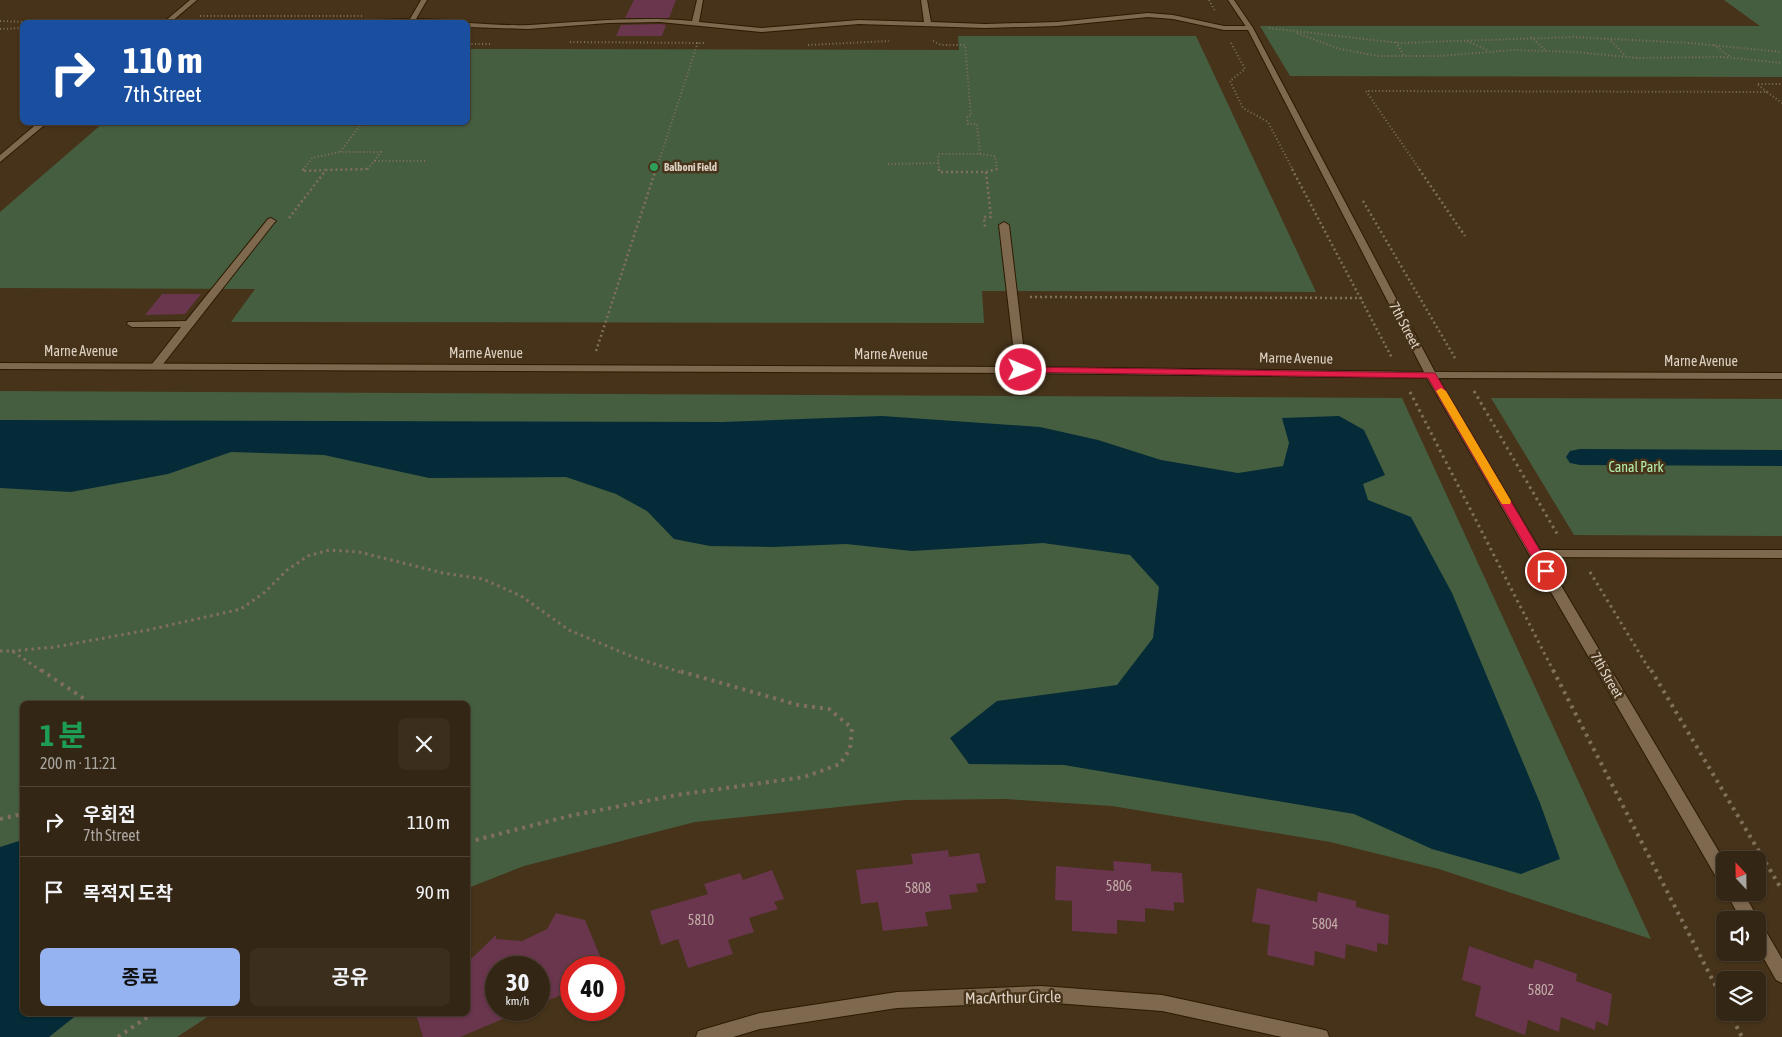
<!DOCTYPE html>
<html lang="ko">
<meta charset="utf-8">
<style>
:root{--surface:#342614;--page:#3c2e1d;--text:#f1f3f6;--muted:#a9a5a0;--line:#4e4334;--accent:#95b2f1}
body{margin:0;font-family:"Asap Condensed","Noto Sans KR",sans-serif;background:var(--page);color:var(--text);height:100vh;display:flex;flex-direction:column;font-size:19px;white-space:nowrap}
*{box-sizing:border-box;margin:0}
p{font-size:16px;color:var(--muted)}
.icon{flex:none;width:28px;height:28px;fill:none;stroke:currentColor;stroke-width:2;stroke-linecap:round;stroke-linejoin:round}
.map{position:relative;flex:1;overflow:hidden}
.panel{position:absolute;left:20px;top:701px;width:450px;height:315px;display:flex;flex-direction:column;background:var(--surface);border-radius:8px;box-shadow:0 1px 4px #0004,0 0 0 1px var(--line)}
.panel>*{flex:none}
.hud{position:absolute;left:20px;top:20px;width:450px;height:105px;border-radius:8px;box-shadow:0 1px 4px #0004,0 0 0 1px var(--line);background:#1a4fa0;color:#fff;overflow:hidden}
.needle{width:32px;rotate:338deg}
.tools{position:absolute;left:1716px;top:851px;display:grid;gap:10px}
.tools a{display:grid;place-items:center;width:50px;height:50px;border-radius:8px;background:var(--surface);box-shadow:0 1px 4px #0004,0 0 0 1px var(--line);font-size:25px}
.speed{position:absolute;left:485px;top:956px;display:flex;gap:10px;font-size:25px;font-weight:700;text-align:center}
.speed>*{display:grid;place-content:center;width:65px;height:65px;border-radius:50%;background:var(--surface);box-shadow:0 1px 4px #0004,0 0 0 1px var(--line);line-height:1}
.speed small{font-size:12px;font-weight:400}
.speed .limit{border:8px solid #d22;background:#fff;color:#111}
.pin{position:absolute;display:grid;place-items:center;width:42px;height:42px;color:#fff;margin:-21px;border:2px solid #fff;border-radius:50%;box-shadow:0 1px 5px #0007}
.me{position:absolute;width:55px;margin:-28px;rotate:91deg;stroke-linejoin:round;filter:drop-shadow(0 0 4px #0008)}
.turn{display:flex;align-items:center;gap:18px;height:105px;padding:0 20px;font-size:22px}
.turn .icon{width:65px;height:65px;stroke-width:2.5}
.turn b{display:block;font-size:35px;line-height:42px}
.round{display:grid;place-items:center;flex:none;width:52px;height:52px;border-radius:8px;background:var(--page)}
.head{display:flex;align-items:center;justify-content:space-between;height:85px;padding:0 20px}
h1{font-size:30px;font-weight:700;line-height:38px;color:#1e9e55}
.primary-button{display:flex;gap:10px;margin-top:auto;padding:10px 20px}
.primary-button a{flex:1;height:58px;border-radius:8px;background:var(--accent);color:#111;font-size:20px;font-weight:700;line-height:58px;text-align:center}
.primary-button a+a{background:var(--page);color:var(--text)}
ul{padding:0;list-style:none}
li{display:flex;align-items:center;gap:15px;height:70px;padding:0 20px;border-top:1px solid var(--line)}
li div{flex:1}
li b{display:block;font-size:19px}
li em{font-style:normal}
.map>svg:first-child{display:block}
.green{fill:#465e40}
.water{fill:#042b37}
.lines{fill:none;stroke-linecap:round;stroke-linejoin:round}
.canal{fill:#042b37;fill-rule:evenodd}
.building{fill:#69364d}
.service-casing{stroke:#2c1a02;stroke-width:2}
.minor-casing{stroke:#2c1a02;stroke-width:2}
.tertiary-casing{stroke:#2c1a02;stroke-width:2}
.path-far3{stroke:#80705b;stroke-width:2;stroke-dasharray:1 2.5;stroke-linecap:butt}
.path-far2{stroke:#80705b;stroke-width:2.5;stroke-dasharray:2 3;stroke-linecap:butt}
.path-far1{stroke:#80705b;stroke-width:3;stroke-dasharray:2.5 4;stroke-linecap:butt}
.path{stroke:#80705b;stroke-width:4;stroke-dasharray:3 5;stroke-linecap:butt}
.service{fill:#7e694f;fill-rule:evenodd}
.minor{fill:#7e694f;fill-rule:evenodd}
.tertiary{fill:#7e694f;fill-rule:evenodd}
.route{fill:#e11d48;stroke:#92132f}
.slow{fill:#f59e0b}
.leisure-dot{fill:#2e9e5b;stroke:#46331a;stroke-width:2}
.labels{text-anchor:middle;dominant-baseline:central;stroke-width:5;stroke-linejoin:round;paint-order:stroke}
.far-poi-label{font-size:11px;font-weight:bold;fill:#ded2c4;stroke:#46331a;text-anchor:start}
.street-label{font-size:14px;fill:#ded2c4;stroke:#46331a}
.park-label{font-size:14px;fill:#b6eea9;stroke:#46331a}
.near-number-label{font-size:14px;fill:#c1aba6}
.near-street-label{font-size:16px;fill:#ded2c4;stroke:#46331a}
</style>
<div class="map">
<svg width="1782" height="1037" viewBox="0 0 1782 1037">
<rect width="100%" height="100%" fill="#46331a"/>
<g class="green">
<path d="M1724,0H1782V77L1290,76L1260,26H1760Z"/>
<path d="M958,36H1196L1316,292L982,291L984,323L231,322L255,289L0,288V212L103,123L468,122V49L959,50Z"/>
<path d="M0,391L1402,398L1651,939L1439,869L1330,842L1112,806L1005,799L906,800L695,822L524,866L468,888V704H22V1014H212L177,1037H0Z"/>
<path d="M1491,398L1782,399V536L1574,535Z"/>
</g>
<g class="water">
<path d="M882,416L1040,427L1098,440L1161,460L1238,473L1283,466L1289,443L1282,418L1339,416L1364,430L1385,475L1363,484L1368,500L1411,517L1452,593L1540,803L1560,859L1521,874L1432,849L1354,814L1064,765L969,764L950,738L997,701L1117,685L1153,638L1159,587L1130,555L1043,543L912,551L846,544L773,547L710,546L674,539L647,511L616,494L566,477L429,478L324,455L231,452L168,474L71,492L0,488V420L722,422Z"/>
<path d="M22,840V1014H78L49,1037H0V847Z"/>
</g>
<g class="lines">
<path class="canal" d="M1580,449L1782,450V466L1580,465L1570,463L1566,457L1570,451Z"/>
</g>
<g class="building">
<path d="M634,0H676L669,18H625Z"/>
<path d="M621,25L660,24L666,25L662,36H616Z"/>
<path d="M162,294H201L185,314L145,315Z"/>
<path d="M948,850L949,857L979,853L986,883L976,884L978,892L949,895L952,909L925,912L928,926L883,931L878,902L861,904L856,870L913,864L911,854Z"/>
<path d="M1113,861L1151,864V871L1182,873L1184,903L1174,902V911L1145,908V922L1117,920V934L1072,931V901L1055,900L1056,866L1114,871Z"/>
<path d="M772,870L784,899L774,902L778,909L749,918L754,932L728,940L733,954L688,968L678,939L661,945L650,911L708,894L704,884L740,873L743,880Z"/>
<path d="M1257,888L1317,902L1318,892L1356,901V907L1389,915L1388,945L1377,943V952L1346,944L1345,959L1315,951L1314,966L1267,955L1270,925L1252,922Z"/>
<path d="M556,913L585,920L605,968H571V991L539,1004V968H496V1014H515L460,1037H423L416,1014H468V961L472,958L496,935V939L522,941L547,929Z"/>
<path d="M1469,946L1533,969L1535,959L1577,974L1576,981L1612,994L1608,1026L1596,1021L1595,1030L1561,1017L1559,1032L1528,1020L1525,1035L1475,1016L1481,986L1462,980Z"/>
</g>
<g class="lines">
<g class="service-casing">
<g id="service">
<path d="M421,0H427L416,19L446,20L449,22H374L377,20L410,19Z"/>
<path d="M697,0H703L699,22L761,28L859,20L924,22L921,0H927L931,22L985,24L1057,22L1148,13L1173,15L1224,26H1250L1253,28L1250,30H1224L1173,19L1148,17L1057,26L985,28L859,24L761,32L660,22L608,23L528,29L468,27V23C488,24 509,26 530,25C584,22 637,16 692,21Z"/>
<path d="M271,218L276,221L274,223L160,368H152L151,366L152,364L181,327H132L127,324L128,322L186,321L268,219Z"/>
<path d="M1004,222L1009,225L1026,370L1021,373L1016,370L999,225Z"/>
<path d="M1536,550H1782V558L1531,557L1530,554L1531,551Z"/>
</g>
</g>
<g class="minor-casing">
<path id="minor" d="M1041,986L1162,995L1320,1029L1327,1031L1329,1037H1282L1162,1011L1041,1002L897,1008L760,1029L733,1037H696L698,1031L760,1013L897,992Z"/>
</g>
<g class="tertiary-casing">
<g id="tertiary">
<path d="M190,0H197L171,22H164Z"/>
<path d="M1228,0H1234L1253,28L1435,372L1782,373V379L1438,378L1725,862V884L1719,882L1427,378L1021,373L0,369V363L1021,367L1424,372L1247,28Z"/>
<path d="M39,122H48L0,162V155Z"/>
<path d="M1726,892H1743L1759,920L1758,922V920H1741Z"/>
<path d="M1758,926L1764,928L1782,959V983L1776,980L1758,948Z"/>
</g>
</g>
<g class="path-far3">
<path d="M1209,0L1215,11"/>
<path d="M200,16H364"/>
<path d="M0,21L25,22"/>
<path d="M1269,28L1399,43L1573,37L1690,43L1782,52"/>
<path d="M0,29L22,28"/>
<path d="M1297,33L1340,49L1378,56H1437L1515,50L1575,52L1638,58L1723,57L1782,63"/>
<path d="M1531,37L1545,50"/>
<path d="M933,41L941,45H965L971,116H967L968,124H977L980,154H938L939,170"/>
<path d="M1467,41L1487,50"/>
<path d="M1611,41L1626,56"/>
<path d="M570,42L704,43"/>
<path d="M1396,42L1404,56"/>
<path d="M1231,43L1245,69L1230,81L1243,108L1268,122L1293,170"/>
<path d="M468,44H492"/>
<path d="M808,45L889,41"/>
<path d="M1714,45L1729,56"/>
<path d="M1767,92L1757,84H1782"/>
<path d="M362,123L340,152H381L367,170"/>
<path d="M980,154L995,156L997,169L994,170"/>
<path d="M375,161H425"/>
<path d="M888,164L938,163"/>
<path d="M303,170L312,158L340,152"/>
<path d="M656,170L698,42"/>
<path d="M1420,170L1366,91L1767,92L1782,103"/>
</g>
<g class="path-far2">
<path d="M304,169L302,171L325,170"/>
<path d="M939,169V172H986L991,217H984L985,227"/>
<path d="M1292,169L1392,358"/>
<path d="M1419,169L1465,236"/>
<path d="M986,172L997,169"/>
<path d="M1363,201L1455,358"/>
<path d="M289,218L326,170L368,169"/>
<path d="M1030,297L1362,298"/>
<path d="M596,351L656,169"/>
</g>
<g class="path-far1">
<path d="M1474,391L1559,537"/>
<path d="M1410,392L1554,672"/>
<path d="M1590,572L1651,672"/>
<path d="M0,651H12L43,672"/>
<path d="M12,651L55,647L148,630L241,609L265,592L287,570L308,556L329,550L359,552L443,573L483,579L521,596L569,630L633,657L680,672"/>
</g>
<g class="path">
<path d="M41,670L92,704"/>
<path d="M1553,670L1725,1004"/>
<path d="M1651,670L1782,890"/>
<path d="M0,819L22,814"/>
<path d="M468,842L569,816L677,795L804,777L840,764L850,749L852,728L829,709L798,705L676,670"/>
<path d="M1729,1012L1742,1037"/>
<path d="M118,1037L152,1014"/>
</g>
<use href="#service" class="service"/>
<use href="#minor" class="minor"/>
<use href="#tertiary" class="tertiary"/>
</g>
<path class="route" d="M1021,367L1435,373L1552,571L1546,575L1540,571L1428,378L1018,372V368Z"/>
<path class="slow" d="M1441,388L1446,391L1511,501L1510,504H1502L1500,501L1436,391Z"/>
<circle class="leisure-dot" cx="654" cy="167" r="5"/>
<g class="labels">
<g class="far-poi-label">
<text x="664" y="167">Balboni Field</text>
</g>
<g class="street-label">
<text transform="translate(1405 325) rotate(62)">7th Street</text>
<text x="81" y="351">Marne Avenue</text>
<text x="486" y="353">Marne Avenue</text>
<text x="891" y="354">Marne Avenue</text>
<text transform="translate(1296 358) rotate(1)">Marne Avenue</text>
<text x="1701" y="361">Marne Avenue</text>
<text transform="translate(1607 675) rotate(60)">7th Street</text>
</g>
<g class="park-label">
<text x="1636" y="467">Canal Park</text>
</g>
<g class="near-number-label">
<text x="1119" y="886">5806</text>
<text x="918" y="888">5808</text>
<text x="701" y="920">5810</text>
<text x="1325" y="924">5804</text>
<text x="1541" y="990">5802</text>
</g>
<g class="near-street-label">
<text transform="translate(1013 997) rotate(-1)">MacArthur Circle</text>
</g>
</g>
</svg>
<div class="tools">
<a><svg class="needle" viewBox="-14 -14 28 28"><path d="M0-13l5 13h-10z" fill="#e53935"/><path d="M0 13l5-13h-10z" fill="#a9a5a0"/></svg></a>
<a><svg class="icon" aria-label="sound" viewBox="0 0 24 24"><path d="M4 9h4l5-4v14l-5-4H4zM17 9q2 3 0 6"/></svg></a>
<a><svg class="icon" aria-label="layers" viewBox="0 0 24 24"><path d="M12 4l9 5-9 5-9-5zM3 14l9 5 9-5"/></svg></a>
</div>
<div class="speed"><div>30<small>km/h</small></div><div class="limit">40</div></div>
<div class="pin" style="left:1546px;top:571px;background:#d93025"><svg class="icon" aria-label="arrive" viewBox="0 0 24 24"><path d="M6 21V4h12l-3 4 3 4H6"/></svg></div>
<svg class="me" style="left:1021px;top:370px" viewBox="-20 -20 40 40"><circle r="17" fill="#e11d48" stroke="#fff" stroke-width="3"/><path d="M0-11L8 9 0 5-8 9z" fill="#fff"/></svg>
<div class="hud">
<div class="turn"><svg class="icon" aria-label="right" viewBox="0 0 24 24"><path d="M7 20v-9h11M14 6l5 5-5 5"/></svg><div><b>110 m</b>7th Street</div></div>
</div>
<section class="panel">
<div class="head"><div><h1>1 분</h1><p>200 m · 11:21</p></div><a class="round"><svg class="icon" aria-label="close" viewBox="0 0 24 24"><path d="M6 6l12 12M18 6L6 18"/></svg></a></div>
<ul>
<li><svg class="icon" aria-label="right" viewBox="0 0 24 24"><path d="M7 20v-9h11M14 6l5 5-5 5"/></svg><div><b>우회전</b><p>7th Street</p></div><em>110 m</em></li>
<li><svg class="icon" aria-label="arrive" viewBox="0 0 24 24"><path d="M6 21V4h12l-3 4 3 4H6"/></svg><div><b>목적지 도착</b></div><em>90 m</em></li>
</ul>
<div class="primary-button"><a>종료</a><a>공유</a></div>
</section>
</div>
